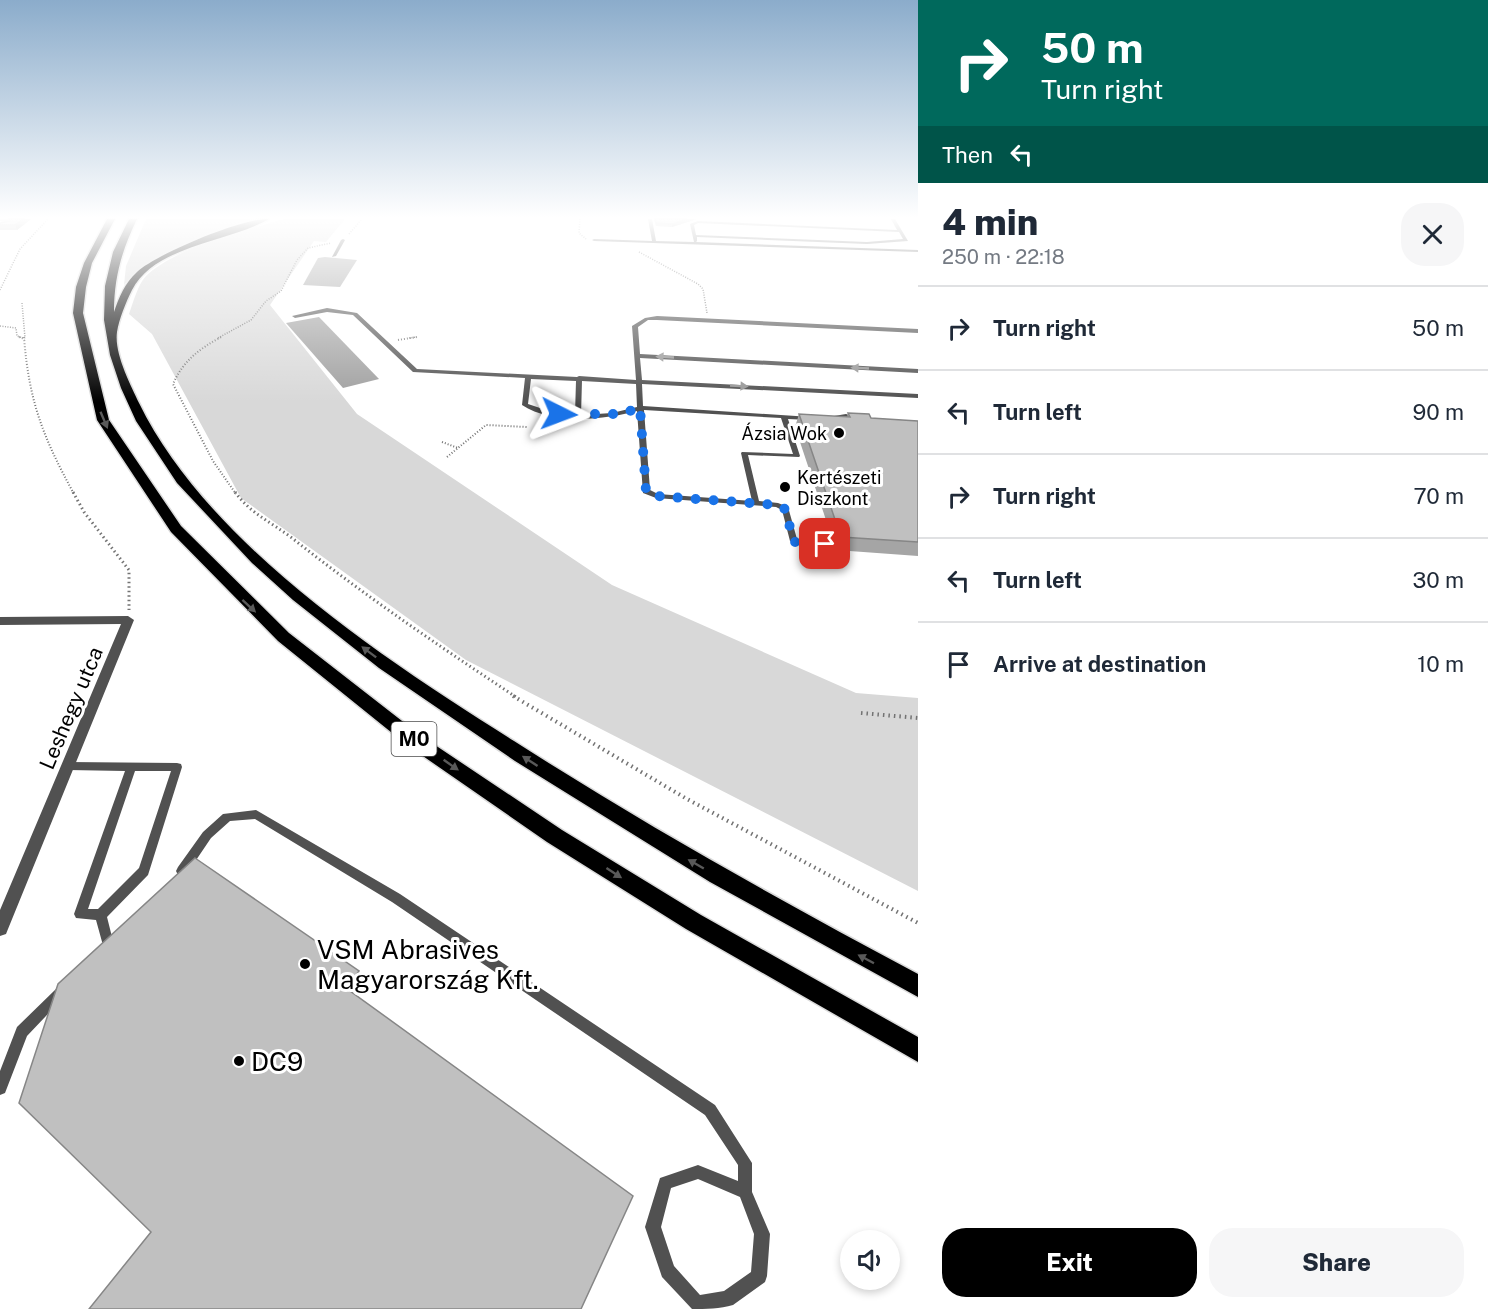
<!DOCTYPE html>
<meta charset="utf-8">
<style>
:root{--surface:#fff;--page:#f6f6f7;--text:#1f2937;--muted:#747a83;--line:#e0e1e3;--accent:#000}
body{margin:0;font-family:"Public Sans",sans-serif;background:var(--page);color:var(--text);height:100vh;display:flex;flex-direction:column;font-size:22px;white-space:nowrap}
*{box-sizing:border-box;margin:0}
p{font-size:20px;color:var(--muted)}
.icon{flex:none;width:33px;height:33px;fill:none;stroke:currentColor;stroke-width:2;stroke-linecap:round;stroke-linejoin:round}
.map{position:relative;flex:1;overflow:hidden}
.side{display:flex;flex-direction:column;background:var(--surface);width:570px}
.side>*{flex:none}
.guide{background:#00695c;color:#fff;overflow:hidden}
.buttons{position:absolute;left:840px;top:1230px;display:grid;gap:12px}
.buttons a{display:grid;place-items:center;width:60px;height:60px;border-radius:50%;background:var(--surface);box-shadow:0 3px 9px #0003;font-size:30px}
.pin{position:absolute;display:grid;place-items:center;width:51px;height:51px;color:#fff;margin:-26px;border-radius:12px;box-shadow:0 3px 9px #0006}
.me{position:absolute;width:66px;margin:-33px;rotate:93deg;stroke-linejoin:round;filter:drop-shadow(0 0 4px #0008)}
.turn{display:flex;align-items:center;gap:21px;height:126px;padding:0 24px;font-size:27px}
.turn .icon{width:78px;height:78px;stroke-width:2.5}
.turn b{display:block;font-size:42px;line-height:51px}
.then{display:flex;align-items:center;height:57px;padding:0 24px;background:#0003;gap:12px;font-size:22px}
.round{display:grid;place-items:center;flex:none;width:63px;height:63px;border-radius:24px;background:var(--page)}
.head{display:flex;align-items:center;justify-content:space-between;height:102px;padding:0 24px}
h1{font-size:36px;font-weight:800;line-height:45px}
.primary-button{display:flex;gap:12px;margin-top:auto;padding:12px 24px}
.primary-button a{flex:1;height:69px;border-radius:24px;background:var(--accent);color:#fff;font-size:24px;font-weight:800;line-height:69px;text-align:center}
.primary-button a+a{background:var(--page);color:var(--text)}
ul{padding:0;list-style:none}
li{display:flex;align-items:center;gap:18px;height:84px;padding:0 24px;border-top:2px solid var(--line)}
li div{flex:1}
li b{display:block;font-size:22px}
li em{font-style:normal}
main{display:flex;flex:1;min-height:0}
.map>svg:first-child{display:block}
.green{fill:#d8d8d8}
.water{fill:#9f9f9f}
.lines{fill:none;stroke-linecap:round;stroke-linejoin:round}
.trunk-casing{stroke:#dbdbdb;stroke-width:3}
.path-far3{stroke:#737373;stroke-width:1.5;stroke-dasharray:1 1.5;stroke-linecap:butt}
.path-far2{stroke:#737373;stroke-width:2;stroke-dasharray:1 2;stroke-linecap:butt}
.path-far1{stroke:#737373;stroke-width:3;stroke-dasharray:1.5 3;stroke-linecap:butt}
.path{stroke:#737373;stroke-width:4;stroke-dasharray:1.5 4;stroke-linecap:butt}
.service{fill:#515151;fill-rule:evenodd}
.minor{fill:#515151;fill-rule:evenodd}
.trunk{fill:#000;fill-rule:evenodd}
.wall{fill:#a5a5a5}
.shaded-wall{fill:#868686}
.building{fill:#c0c0c0;stroke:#868686;stroke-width:1.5}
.oneway{fill:#979797}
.oneway2{fill:#595959}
.route{stroke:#1a73e8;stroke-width:10;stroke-dasharray:0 18}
.poi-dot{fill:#000;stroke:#fff;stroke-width:2}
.labels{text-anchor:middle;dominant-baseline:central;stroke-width:6;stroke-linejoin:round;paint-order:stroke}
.far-poi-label{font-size:18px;fill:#000;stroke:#fff;text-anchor:end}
.shield{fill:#fff;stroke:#4c4c4c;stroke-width:1.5}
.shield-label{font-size:20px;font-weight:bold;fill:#000}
.street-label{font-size:21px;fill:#000;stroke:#fff}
.near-poi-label{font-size:26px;fill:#000;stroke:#fff;text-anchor:start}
</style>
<main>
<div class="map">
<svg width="918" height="1309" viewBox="0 0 918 1309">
<rect width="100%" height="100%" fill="#fff"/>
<g class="green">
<path d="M146,219H259C214,235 157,247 124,285L126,266Z"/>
<path d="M283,219H345L326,242L314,241L270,305L357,414L612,585L856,693L918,698V891L466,660L241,498L152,334L129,314C133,303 138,284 146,276C178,246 242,232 283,219Z"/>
</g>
<g class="water">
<path d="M325,257L357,260L340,287L303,285L318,258Z"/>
<path d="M319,317L379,379L343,388L286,323Z"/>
</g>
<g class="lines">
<g class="trunk-casing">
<g id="trunk">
<path d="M107,219H115L92,263L86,287L83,313L109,420L181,526L289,633L420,735L562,830L701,915L918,1037V1062L686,929L547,842L407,745L278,641L171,532L97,420L73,313L76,287L84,263Z"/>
<path d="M129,219H137C122,250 114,277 114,312C119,297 125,283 137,272C156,254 244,217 269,219C230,242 155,245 132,290C126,302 119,319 117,332C114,353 130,384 139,403C207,543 385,660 514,741C645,825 781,901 918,974V997L710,882L515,761L379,668L293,600L252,563L177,483L136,421L121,388L110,355L104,320L105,286L113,252Z"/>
</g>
</g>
<g class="path-far3">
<path d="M580,219L579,233L586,239"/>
<path d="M349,234L362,219"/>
<path d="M639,252L698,284L703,289L707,313"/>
<path d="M0,290L20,249L48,219"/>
<path d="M22,303L25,338"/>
<path d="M0,326L16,328L17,336L23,338"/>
<path d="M218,338L251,320L266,301L281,291L297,260L308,248L331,243"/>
<path d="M409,338L417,337"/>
</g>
<g class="path-far2">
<path d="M19,337L25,339"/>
<path d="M24,337C29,402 43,437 74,494"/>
<path d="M221,337C199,349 183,361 173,384L213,461L236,494"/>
<path d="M398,340L417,337"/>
<path d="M442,442L458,448"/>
<path d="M447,457L486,425L527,427"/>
</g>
<g class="path-far1">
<path d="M73,492L84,512L129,570V610"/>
<path d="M235,492C251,514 271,522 292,538C364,595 439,646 516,697"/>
</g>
<g class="path">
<path d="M513,696L687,799L918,923"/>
<path d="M861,713L918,718"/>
</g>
<g class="service">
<path d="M648,219H652L656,241L694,242L690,224L698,221L897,230L891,219H895L908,241L867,244L697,237V241L696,242L918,250V252L594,241L592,240L594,239L652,241ZM698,223L899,232L903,239L867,242L696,235L694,225Z"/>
<path d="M343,239L345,240L336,256L332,257L341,240Z"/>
<path d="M327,308L357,313L417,369L577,377L579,376L636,380L632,326L645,318L657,316L918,329V333L657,320H648L638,327L640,354L918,369V373L640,358L642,380L918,394V398L642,384L643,406L811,417V419L809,420L788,419L800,456L799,457L748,455L759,501L778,503L788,507L797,539L825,542L829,544L825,546L794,543L790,541L782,510L776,507L656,498L643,493L637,411C604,420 552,425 522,405L525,378L413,372L353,315L327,312L295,318L292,316ZM531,379L576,381L575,414L552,412L528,404ZM582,381L636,384L637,407L612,413L581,415ZM644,410L781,418L793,454L742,452L741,453L752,501L658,494L650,490Z"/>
<path d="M846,414L862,419L859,421L846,418L828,421L825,419L828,417Z"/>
<path d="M68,762L177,763L181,764L182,767L148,875L107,917L114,945L112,949L108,951L104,949L96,920L76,918L74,914L125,771L68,770L64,769L63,766L64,763ZM135,771H171L139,868L98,909H88Z"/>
<path d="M256,810L400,894L715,1105L752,1163V1192L770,1234L767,1276L765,1282L733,1305C720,1309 706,1309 692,1309L662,1277L660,1271L645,1227L660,1178L698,1165L738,1181V1165L705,1115L392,902L255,819L230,821L211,838L186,875L182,876L178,875L176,871L178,867L203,832L223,814ZM698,1179L740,1197L754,1234L751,1272L724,1291L700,1295L674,1266L661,1227L671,1188Z"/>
<path d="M60,987L64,989L66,993L64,997L27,1036L5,1093L0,1095V1071L17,1027L56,989Z"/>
</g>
<path class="minor" d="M128,616L134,620L8,929L6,934L0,936V910L121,624L0,625V617Z"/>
<use href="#trunk" class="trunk"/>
</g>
<g class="wall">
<path d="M0,219H31L17,230H0V223L5,222L0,221Z"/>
<path d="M654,219H697L672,227L656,226Z"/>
<path d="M848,413L871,418L918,421V556L836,550L795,427L799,414L847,417Z"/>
</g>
<g class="shaded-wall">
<path d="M23,219H31L17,230L15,225Z"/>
<path d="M687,219H697L672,227V224Z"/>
<path d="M359,971L362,987L349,1004L346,988Z"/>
</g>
<g class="building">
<path d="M9,219H23L15,225H0V223L10,221Z"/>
<path d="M655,219H687L672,224L656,223Z"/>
<path d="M848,413L869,414L871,418L918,421V542L841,537L799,414L850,417Z"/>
<path d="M195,858L359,971L346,988L633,1196L581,1309H89L151,1232L19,1103L58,984Z"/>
</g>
<defs><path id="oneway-solid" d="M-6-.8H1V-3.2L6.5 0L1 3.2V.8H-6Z" transform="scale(1.5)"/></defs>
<g class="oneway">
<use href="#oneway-solid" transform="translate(665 357) rotate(-177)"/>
<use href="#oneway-solid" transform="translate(860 368) rotate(-177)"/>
<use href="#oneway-solid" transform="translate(739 386) rotate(3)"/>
</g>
<g class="oneway2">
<use href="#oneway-solid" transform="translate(104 420) rotate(67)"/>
<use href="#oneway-solid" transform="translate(249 606) rotate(43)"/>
<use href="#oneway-solid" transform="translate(369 652) rotate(-143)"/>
<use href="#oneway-solid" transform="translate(530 761) rotate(-147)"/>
<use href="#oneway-solid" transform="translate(451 765) rotate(35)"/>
<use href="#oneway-solid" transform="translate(696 864) rotate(-150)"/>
<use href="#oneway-solid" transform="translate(614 873) rotate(33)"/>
<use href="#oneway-solid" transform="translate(866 959) rotate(-152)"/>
</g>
<linearGradient id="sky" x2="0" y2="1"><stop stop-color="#8baccb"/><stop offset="0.54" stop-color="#fff"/><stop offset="1" stop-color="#fff" stop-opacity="0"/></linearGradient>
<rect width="918" height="402" fill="url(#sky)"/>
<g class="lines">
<path class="route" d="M559,414H620L640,408L646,491L656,496L778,505L785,509L794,542L825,544"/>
</g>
<g class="poi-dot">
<circle cx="839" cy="433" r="6"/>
<circle cx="785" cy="487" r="6"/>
<circle cx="305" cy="964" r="6"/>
<circle cx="239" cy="1061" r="6"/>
</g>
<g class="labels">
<g class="far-poi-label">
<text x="827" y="433">Ázsia Wok</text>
<text x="797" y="477" text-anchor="start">Kertészeti<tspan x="797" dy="21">Diszkont</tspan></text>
</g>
<rect class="shield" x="391.5" y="722" width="45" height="34" rx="4.5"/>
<g class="shield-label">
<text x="414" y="739">M0</text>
</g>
<g class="street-label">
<text transform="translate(71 708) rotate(-67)">Leshegy utca</text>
</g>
<g class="near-poi-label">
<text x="317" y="949">VSM Abrasives<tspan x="317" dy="30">Magyarország Kft.</tspan></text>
<text x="251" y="1061">DC9</text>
</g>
</g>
</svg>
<div class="buttons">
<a><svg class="icon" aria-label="sound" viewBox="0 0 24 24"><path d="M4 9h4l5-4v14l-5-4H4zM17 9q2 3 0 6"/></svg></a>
</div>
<div class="pin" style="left:825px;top:544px;background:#d93025"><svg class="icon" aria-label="arrive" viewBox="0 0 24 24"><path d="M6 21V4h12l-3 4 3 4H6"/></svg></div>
<svg class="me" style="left:559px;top:414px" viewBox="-20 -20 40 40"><path d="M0-17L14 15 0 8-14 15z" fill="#1a73e8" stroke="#fff" stroke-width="4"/></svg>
</div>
<section class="side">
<div class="guide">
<div class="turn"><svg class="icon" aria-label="right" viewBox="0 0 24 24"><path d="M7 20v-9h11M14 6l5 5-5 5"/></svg><div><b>50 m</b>Turn right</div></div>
<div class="then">Then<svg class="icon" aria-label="left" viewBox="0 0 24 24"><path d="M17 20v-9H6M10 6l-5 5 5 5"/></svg></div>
</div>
<div class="head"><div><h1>4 min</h1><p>250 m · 22:18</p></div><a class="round"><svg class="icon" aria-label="close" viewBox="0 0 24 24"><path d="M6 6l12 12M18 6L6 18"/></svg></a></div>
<ul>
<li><svg class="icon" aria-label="right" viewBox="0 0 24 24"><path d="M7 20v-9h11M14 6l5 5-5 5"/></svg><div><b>Turn right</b></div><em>50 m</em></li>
<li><svg class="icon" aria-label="left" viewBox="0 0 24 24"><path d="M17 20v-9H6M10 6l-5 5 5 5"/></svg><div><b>Turn left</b></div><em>90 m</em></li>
<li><svg class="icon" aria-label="right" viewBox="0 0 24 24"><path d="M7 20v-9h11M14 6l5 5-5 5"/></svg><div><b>Turn right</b></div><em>70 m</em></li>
<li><svg class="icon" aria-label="left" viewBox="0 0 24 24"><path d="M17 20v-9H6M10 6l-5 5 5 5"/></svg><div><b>Turn left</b></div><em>30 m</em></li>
<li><svg class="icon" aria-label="arrive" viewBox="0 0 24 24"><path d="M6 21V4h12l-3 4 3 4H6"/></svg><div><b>Arrive at destination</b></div><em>10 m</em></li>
</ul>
<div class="primary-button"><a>Exit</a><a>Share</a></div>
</section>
</main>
